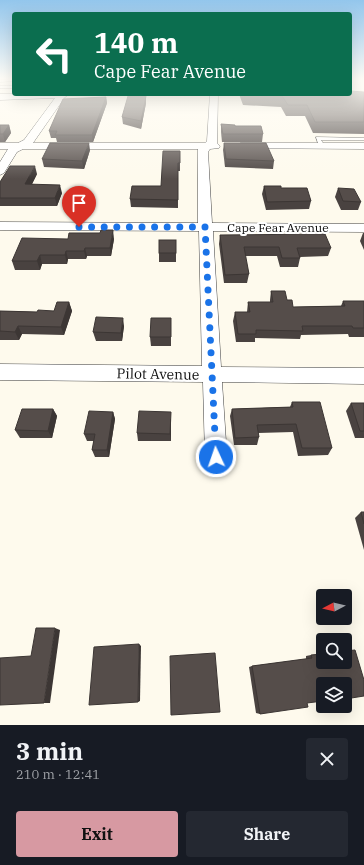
<!DOCTYPE html>
<meta charset="utf-8">
<style>
:root{--surface:#171b24;--page:#242831;--text:#f1f3f6;--muted:#9ea1a6;--accent:#d799a2}
body{margin:0;font-family:"IBM Plex Serif",serif;background:var(--page);color:var(--text);height:100vh;display:flex;flex-direction:column;font-size:15px;white-space:nowrap}
*{box-sizing:border-box;margin:0}
p{font-size:13px;color:var(--muted)}
.icon{flex:none;width:22px;height:22px;fill:none;stroke:currentColor;stroke-width:2;stroke-linecap:round;stroke-linejoin:round}
.map{position:relative;height:725px;overflow:hidden}
.sheet{display:flex;flex-direction:column;background:var(--surface);flex:1}
.sheet>*{flex:none}
.banner{position:absolute;left:12px;top:12px;width:340px;height:84px;border-radius:4px;box-shadow:0 4px 16px #0002;background:#0b6e4f;color:#fff;overflow:hidden}
.needle{width:26px;rotate:263deg}
.tools{position:absolute;left:316px;top:589px;display:grid;gap:8px}
.tools a{display:grid;place-items:center;width:36px;height:36px;border-radius:4px;background:var(--surface);box-shadow:0 4px 16px #0002;font-size:20px}
.pin{position:absolute;display:grid;place-items:center;width:34px;height:34px;color:#fff;margin:-41px -17px;border-radius:50% 50% 50% 0;rotate:-45deg;box-shadow:0 0 4px #0007}
.pin .icon{rotate:45deg}
.me{position:absolute;width:44px;margin:-22px;rotate:357deg;stroke-linejoin:round;filter:drop-shadow(0 0 3px #0008)}
.turn{display:flex;align-items:center;gap:14px;height:84px;padding:0 16px;font-size:18px}
.turn .icon{width:52px;height:52px;stroke-width:2.5}
.turn b{display:block;font-size:28px;line-height:34px}
.round{display:grid;place-items:center;flex:none;width:42px;height:42px;border-radius:4px;background:var(--page)}
.summary{display:flex;align-items:center;justify-content:space-between;height:68px;padding:0 16px}
h1{font-size:24px;font-weight:700;line-height:30px}
.primary-button{display:flex;gap:8px;margin-top:auto;padding:8px 16px}
.primary-button a{flex:1;height:46px;border-radius:4px;background:var(--accent);color:#111;font-size:16px;font-weight:700;line-height:46px;text-align:center}
.primary-button a+a{background:var(--page);color:var(--text)}
.map>svg:first-child{display:block}
.lines{fill:none;stroke-linecap:round;stroke-linejoin:round}
.service-casing{stroke:#404040;stroke-width:1}
.minor-casing{stroke:#404040;stroke-width:1}
.service{fill:#fff;fill-rule:evenodd}
.minor{fill:#fff;fill-rule:evenodd}
.wall{fill:#494240}
.shaded-wall{fill:#3c3634}
.building{fill:#554d4a;stroke:#3c3634}
.route{stroke:#1a73e8;stroke-width:7;stroke-dasharray:0 12.6}
.labels{text-anchor:middle;dominant-baseline:central;stroke-width:4;stroke-linejoin:round;paint-order:stroke}
.far-street-label{font-size:12px;fill:#0d0d0d;stroke:#fff}
.street-label{font-size:14px;fill:#0d0d0d;stroke:#fff}
</style>
<div class="map">
<svg width="364" height="725" viewBox="0 0 364 725">
<rect width="100%" height="100%" fill="#fefaed"/>
<g class="lines">
<g class="service-casing">
<g id="service">
<path d="M14,79V81L0,82V80Z"/>
<rect x="0" y="86" width="14" height="2"/>
<path d="M316,137L364,138V140H321L325,146L322,148L319,146Z"/>
</g>
</g>
<g class="minor-casing">
<g id="minor">
<path d="M0,94H70L65,97L33,143H205L207,141L210,94H218L217,143L220,146L219,148L210,149L208,152L212,223L364,224V232L213,231L221,367L364,368V384L222,382L227,457L224,464L216,467L208,464L205,457L203,382L0,380V364L202,366L199,231L0,230V222L198,223V149H23L17,152L4,173L0,175V162L8,149H0V143H18L24,140L55,98L0,100Z"/>
<path d="M241,143H364V149L237,148L236,146Z"/>
</g>
</g>
<use href="#service" class="service"/>
<use href="#minor" class="minor"/>
</g>
<g class="wall">
<path d="M364,92V134L313,133L305,116H286L281,107L243,105L239,94H350Z"/>
<path d="M146,96V103L141,129L123,124L122,117Z"/>
<path d="M106,97L107,103L93,142H57L56,138H51L49,131Z"/>
<path d="M221,124L235,126L263,134L262,142H222L221,132Z"/>
<path d="M0,125H9L11,133L5,142H0Z"/>
<path d="M224,143L274,161L273,169L225,167L223,150Z"/>
<path d="M90,150L84,169L44,167L42,159Z"/>
<path d="M180,151V171H178V208L131,207L130,199L161,186Z"/>
<path d="M37,174L32,184L62,193L57,206H0V182Z"/>
<path d="M264,186L281,188L311,201L309,209L266,210L262,194Z"/>
<path d="M338,188L361,202L358,210H341L335,197Z"/>
<path d="M363,233H364V250L360,241Z"/>
<path d="M220,235L331,248L328,256L300,257V258L298,267H280L277,256H245L249,274L247,283H224L219,244Z"/>
<path d="M114,239L111,256H87L86,259H68L67,264H42L40,270H15L12,261Z"/>
<path d="M176,240V262H159V253Z"/>
<path d="M271,291L287,300L293,307L341,306L343,301H364V337H349L348,334L301,335L300,339L255,338V342H236L233,321L235,312H247L248,302H270V300Z"/>
<path d="M69,302L72,311L64,335L22,334L19,340H0V311L37,312L54,311Z"/>
<path d="M171,318V346H151L150,337Z"/>
<path d="M124,326L122,341H96L93,332Z"/>
<path d="M292,402L332,448L328,455L298,456L293,432L258,433L259,437L257,445H234L230,416L232,409L290,407Z"/>
<path d="M351,403H364V438H355L346,411Z"/>
<path d="M53,409L57,416L52,438H20L15,430Z"/>
<path d="M113,412L115,419L109,457H95L92,450L94,441H87L84,434Z"/>
<path d="M171,419V441H138L137,433Z"/>
<path d="M361,512H364V550L355,518Z"/>
<path d="M323,654L307,703L260,714L256,713L249,667L252,666L306,659V656L311,655Z"/>
</g>
<g class="shaded-wall">
<path d="M146,96V103L141,129V121Z"/>
<path d="M106,97L107,103L93,142L92,135Z"/>
<path d="M9,125L11,133L5,142L3,134Z"/>
<path d="M89,143L90,150L84,169L82,161Z"/>
<path d="M35,166L37,174L28,192L25,184Z"/>
<path d="M60,185L62,193L57,206L55,198Z"/>
<path d="M113,230L114,239L111,256L110,248Z"/>
<path d="M85,248L87,256L86,259L84,251Z"/>
<path d="M66,251L68,259L67,264L65,255Z"/>
<path d="M40,255L42,264L40,270L37,261Z"/>
<path d="M69,302L72,311L64,335L61,327Z"/>
<path d="M123,318L124,326L122,341L121,333Z"/>
<path d="M18,326L22,334L19,340L15,332Z"/>
<path d="M53,409L57,416L52,438L48,431Z"/>
<path d="M113,412L115,419L109,457L107,450Z"/>
<path d="M171,412V441L170,434Z"/>
<path d="M55,628L60,630L50,703H44Z"/>
<path d="M139,644L141,646L140,701L138,702Z"/>
</g>
<g class="building">
<path d="M350,91L364,92V122H315L307,105H288L282,96L244,95V94H350Z"/>
<path d="M128,96H146L141,121L122,117Z"/>
<path d="M106,97L92,135H55L57,131H49L63,99Z"/>
<path d="M221,124L235,125V126H261L263,134H223Z"/>
<path d="M0,125H9L3,134H0Z"/>
<path d="M50,143H89L82,161L42,159Z"/>
<path d="M224,143H266L274,161L226,159Z"/>
<path d="M163,151H180V163H178V200L130,199L132,186H161Z"/>
<path d="M10,166H35L25,184L60,185L55,198H0V182Z"/>
<path d="M264,186H281V188H307L311,201L267,202Z"/>
<path d="M338,188L354,189L361,202L343,201Z"/>
<path d="M101,230H113L110,248H85L84,251H66L65,255H40L37,261H12L22,238L68,239L69,233H100Z"/>
<path d="M325,234L331,248H297L300,258H282L279,247H244L249,274L225,275L220,235Z"/>
<rect x="159" y="240" width="17" height="13"/>
<path d="M271,291H285L287,300H292L293,307L345,306L343,301H364V328H353L352,326H302L303,331L256,330V334H238L235,312H250L248,302H273Z"/>
<path d="M57,302H69L61,327L18,326L15,332L0,331V311L37,312L38,310L54,311Z"/>
<path d="M96,317L123,318L121,333L93,332Z"/>
<path d="M151,318H171V337H150Z"/>
<path d="M292,402H320L332,448H302L296,424L257,425L259,437L235,438L232,409L293,407Z"/>
<path d="M351,403H364V431H360Z"/>
<path d="M22,409H53L48,431L15,430Z"/>
<path d="M89,411L113,412L107,450H92L95,434H84Z"/>
<path d="M139,411L171,412L170,434L137,433Z"/>
<path d="M361,512H364V524Z"/>
<path d="M36,628H55L44,703L0,705V658L31,656Z"/>
<path d="M139,644L138,702L89,705L94,647Z"/>
<path d="M355,650L364,680V696L345,699V684H323V701L307,703L308,707L260,714L252,666L312,658L311,655L323,654V662H345V651Z"/>
<path d="M215,653L220,712L171,715L170,656Z"/>
</g>
<linearGradient id="sky" x2="0" y2="1"><stop stop-color="#93c6ec"/><stop offset="0.44" stop-color="#fffdf7"/><stop offset="1" stop-color="#fffdf7" stop-opacity="0"/></linearGradient>
<rect width="364" height="179" fill="url(#sky)"/>
<g class="lines">
<path class="route" d="M79,227H205L216,457"/>
</g>
<g class="labels">
<g class="far-street-label">
<text x="278" y="227">Cape Fear Avenue</text>
</g>
<g class="street-label">
<text transform="translate(158 374) rotate(1)">Pilot Avenue</text>
</g>
</g>
</svg>
<div class="tools">
<a><svg class="needle" viewBox="-14 -14 28 28"><path d="M0-13l5 13h-10z" fill="#e53935"/><path d="M0 13l5-13h-10z" fill="#9ea1a6"/></svg></a>
<a><svg class="icon" aria-label="search" viewBox="0 0 24 24"><circle cx="10" cy="10" r="6"/><path d="M15 15l6 6"/></svg></a>
<a><svg class="icon" aria-label="layers" viewBox="0 0 24 24"><path d="M12 4l9 5-9 5-9-5zM3 14l9 5 9-5"/></svg></a>
</div>
<div class="pin" style="left:79px;top:227px;background:#d93025"><svg class="icon" aria-label="arrive" viewBox="0 0 24 24"><path d="M6 21V4h12l-3 4 3 4H6"/></svg></div>
<svg class="me" style="left:216px;top:457px" viewBox="-20 -20 40 40"><circle r="17" fill="#1a73e8" stroke="#fff" stroke-width="3"/><path d="M0-11L8 9 0 5-8 9z" fill="#fff"/></svg>
<div class="banner">
<div class="turn"><svg class="icon" aria-label="left" viewBox="0 0 24 24"><path d="M17 20v-9H6M10 6l-5 5 5 5"/></svg><div><b>140 m</b>Cape Fear Avenue</div></div>
</div>
</div>
<section class="sheet">
<div class="summary"><div><h1>3 min</h1><p>210 m · 12:41</p></div><a class="round"><svg class="icon" aria-label="close" viewBox="0 0 24 24"><path d="M6 6l12 12M18 6L6 18"/></svg></a></div>
<div class="primary-button"><a>Exit</a><a>Share</a></div>
</section>
